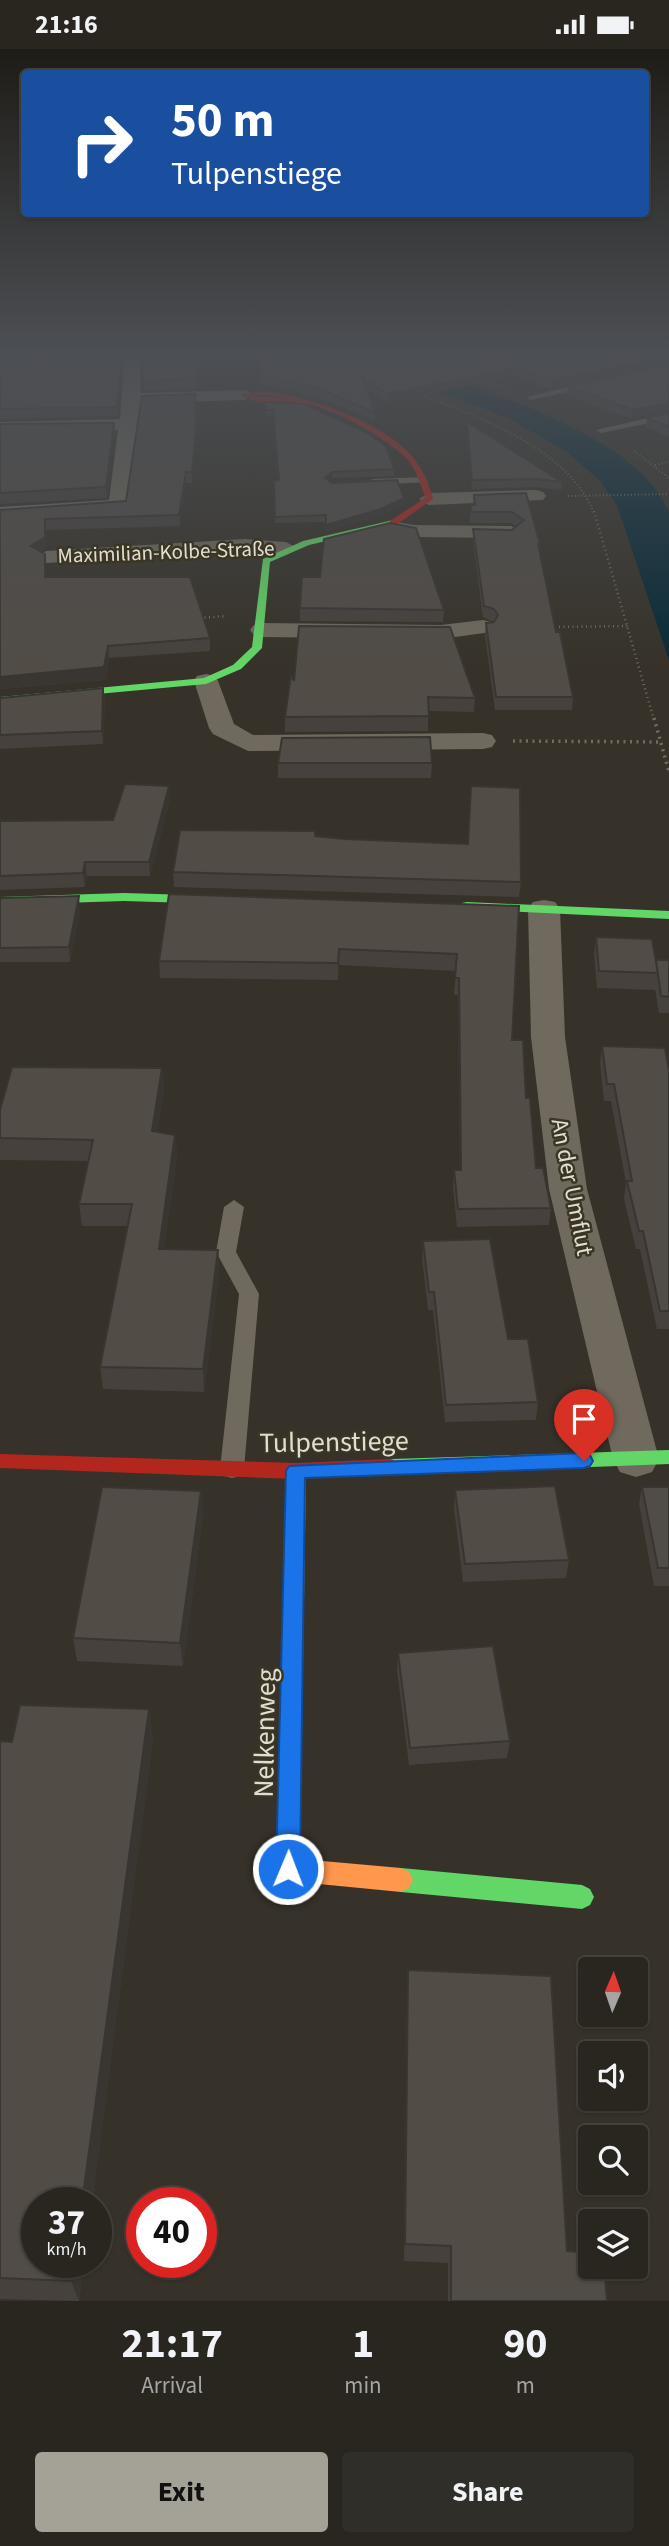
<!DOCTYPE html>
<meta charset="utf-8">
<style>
:root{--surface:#28261f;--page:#302e28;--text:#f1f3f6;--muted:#a5a5a4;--line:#44433d;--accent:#a4a197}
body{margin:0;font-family:"Source Sans 3",sans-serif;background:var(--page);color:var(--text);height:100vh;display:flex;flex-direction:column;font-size:26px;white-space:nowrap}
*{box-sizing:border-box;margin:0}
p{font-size:23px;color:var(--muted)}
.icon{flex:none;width:38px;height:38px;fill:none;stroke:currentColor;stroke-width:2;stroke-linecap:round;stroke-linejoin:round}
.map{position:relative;height:2252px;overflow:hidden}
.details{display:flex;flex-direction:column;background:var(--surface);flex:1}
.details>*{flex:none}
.hud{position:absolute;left:21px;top:21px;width:628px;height:147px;border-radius:7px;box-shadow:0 2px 5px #0004,0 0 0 2px var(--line);background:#1a4fa0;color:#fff;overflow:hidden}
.needle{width:46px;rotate:2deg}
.controls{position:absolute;left:578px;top:1908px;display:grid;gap:14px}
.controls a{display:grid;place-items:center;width:70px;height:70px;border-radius:7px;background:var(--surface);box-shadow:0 2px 5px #0004,0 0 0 2px var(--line);font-size:35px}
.speed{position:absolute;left:21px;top:2138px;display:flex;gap:14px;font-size:35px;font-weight:700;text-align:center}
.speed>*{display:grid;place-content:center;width:91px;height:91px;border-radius:50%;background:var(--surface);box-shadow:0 2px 5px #0004,0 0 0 2px var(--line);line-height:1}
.speed small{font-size:18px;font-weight:400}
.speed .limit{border:10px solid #d22;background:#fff;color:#111}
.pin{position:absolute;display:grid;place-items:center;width:60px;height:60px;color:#fff;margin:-72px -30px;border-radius:50% 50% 50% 0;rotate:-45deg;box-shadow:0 0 7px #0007}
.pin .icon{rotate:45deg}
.me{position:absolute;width:77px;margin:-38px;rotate:1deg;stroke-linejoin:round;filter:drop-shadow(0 0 5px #0008)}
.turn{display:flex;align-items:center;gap:24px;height:147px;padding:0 35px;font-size:32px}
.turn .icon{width:91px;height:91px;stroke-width:2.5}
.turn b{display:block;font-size:49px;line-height:60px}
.eta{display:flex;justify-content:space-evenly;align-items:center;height:119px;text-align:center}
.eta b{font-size:42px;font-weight:700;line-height:49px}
.primary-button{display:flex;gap:14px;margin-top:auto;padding:14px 35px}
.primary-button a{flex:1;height:80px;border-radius:7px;background:var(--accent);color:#111;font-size:28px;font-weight:700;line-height:80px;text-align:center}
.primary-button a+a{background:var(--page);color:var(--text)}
.status{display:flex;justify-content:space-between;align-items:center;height:49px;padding:0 35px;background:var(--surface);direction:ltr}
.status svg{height:19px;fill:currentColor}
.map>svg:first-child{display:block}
.water{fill:#082b38}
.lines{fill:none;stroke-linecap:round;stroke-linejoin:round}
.path-far2{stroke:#706d63;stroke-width:2;stroke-dasharray:1 2.5;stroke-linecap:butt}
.path-far1{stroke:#706d63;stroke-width:2.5;stroke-dasharray:1 3.5;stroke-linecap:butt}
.path{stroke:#706d63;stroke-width:3.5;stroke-dasharray:2 4.5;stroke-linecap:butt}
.lane{fill:#6f6a5d;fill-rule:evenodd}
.street{fill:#6f6a5d;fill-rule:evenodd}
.fast{fill:#63d668;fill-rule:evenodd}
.slow{fill:#ff974d;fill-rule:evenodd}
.jam{fill:#b3261e;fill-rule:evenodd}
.wall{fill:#46413c}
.shaded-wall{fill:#393531}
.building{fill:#514c46;stroke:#393531;stroke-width:2}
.route{fill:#1a73e8;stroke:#114b97;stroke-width:2}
.labels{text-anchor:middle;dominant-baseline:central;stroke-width:5;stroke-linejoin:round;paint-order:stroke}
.far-street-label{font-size:21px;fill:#e0ddd2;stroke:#3b3524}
.street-label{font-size:24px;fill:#e0ddd2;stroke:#3b3524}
.near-street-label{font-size:28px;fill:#e0ddd2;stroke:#3b3524}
</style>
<div class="status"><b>21:16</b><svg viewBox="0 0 49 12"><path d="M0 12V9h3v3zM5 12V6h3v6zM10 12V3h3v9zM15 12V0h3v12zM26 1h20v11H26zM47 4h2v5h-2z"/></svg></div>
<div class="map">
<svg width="669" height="2252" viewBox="0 0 669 2252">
<rect width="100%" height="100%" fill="#363229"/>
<path class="water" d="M332,302C347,302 366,299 380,303C406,309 431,321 455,331C520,355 640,394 669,463V611L617,456L600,432L566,402L508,369Z"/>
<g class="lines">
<g class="path-far2">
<path d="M482,331L507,340"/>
<path d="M418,344C478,368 568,399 594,464"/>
<path d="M634,402L669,429"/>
<path d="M655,416L669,413"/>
<path d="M568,447L669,445"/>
</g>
<g class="path-far1">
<path d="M594,462L654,671"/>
<path d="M200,569L226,567"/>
<path d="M550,578L630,577"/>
</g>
<g class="path">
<path d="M654,669L669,723"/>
<path d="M513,692L662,693"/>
</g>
<g class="lane">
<path d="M593,332L596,337L530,351L526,348Z"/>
<path d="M669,364V370L601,384L596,381Z"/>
<path d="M425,428L428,433L373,436L368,433L373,430Z"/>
<path d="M234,1151L244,1158L236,1203L259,1245L244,1420L240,1427L232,1429L224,1427L220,1420L239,1245L216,1203L224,1158Z"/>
</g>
<g class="street">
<path d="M133,302L130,306L140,313L141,344L245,341L254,346L245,351L140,354L125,461L0,470V458L109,451L118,381L0,383V373L120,370L124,315L118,312L0,316V306Z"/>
<path d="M536,441L543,443L546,447L543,451L429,456L419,450L429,444Z"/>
<path d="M390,472L414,476L511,477L521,483L511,489L414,488L383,482L380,478Z"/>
<path d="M245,490L286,493L297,499L286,505L245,502L46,514L35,508L46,502Z"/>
<path d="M483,571L491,573L495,578L491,583L441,590L262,588L254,586L250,581L254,576L262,574L441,576Z"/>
<path d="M206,625L215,627L218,632L234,675L253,686L483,684L492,686L496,692L492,698L483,700L248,702L213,685L209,679L194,632L197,627Z"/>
<path d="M544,851L555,853L560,860L565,988L587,1140L659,1410L652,1423L636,1428L620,1423L613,1410L549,1140L531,988L528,860L533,853Z"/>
</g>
<g class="fast">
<path d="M393,471L397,474L396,476L309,496L270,513L262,599L241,620L206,635L0,654V648L204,629L233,616L252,598L263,510L303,492Z"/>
<path d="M124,844L222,847L228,851L222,855L124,852L0,856V848Z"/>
<path d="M467,853L669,862V870L462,860V854Z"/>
<path d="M669,1401V1415L391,1426L384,1423L381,1418L384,1413L391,1410Z"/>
<path d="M401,1819L582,1836L590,1840L594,1848L590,1856L582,1860L401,1843L393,1839L389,1831L393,1823Z"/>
</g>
<path class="slow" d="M296,1414L303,1417L306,1422L300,1810L401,1819L409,1823L413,1831L409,1839L401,1843L288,1832L280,1828L276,1820L286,1422L289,1417Z"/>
<g class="jam">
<path d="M262,342C306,346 381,372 411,406C422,418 429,434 433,450L396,476H390V472L425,449C421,435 416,421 407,410C391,392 328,356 304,355C284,354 258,358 241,346ZM262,346L292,350L253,347Z"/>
<path d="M0,1405L296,1414L391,1410L398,1413L401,1418L398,1423L391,1426L296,1430L0,1419Z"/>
</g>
</g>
<g class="wall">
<path d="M0,302H53L0,303Z"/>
<path d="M133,302H202L197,340L144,341L142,313L134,305Z"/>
<path d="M662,302L551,340L516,327L387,353L367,340L375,364V372L317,348L262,335L258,305Z"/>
<path d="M0,309L121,317L118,367L0,370Z"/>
<path d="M669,316L632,370L567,346L568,337Z"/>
<path d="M195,345L197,390L192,434H186L180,477L46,481V499L41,503L45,505L46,528L210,589V602L109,609L105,631L0,640V461L126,452Z"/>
<path d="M265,353L394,420V427L332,429L329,432L332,434L404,449L403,455L381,467L326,482V473L275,474L274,432L278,431L273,367H267Z"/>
<path d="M669,364V388L646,378L647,369Z"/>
<path d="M467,373L562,433L561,441L536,438L472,440L467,381Z"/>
<path d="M114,374L115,384L107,449L0,455V375Z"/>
<path d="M526,444L540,495L539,503L556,583L573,648L572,661H495L485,586L486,574L494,573L483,568L473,491V480L512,481L516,477L511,474H470V456H473L474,446Z"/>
<path d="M320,528L444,561L443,573L300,572V559Z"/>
<path d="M294,632L475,649L474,663L428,662V682L285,683V668Z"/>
<path d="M103,639L105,651L103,695L0,700V649Z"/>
<path d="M278,714H432L431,729H278Z"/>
<path d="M170,750L150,827H87L85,838L0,841V772L113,771Z"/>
<path d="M315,787L521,833L519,848L174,838L173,823Z"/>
<path d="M0,849L80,861L70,913H0Z"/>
<path d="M519,857L512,991L526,1049L536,1119L551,1159L549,1176L457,1178L453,1138L454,1121H460L458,946H454L456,922L339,916L338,931L160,929L159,912Z"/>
<path d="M596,888L656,912L669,911V964H659L655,940V941L597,939L594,904Z"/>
<path d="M602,997L669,1022V1280H657L640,1200H636L624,1150L626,1134L611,1052H604L600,1014Z"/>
<path d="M162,1019L164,1041L157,1083L175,1086L177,1107L164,1200L218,1201L219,1223L204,1343L103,1340L100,1318L127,1177H82L79,1155L88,1112L0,1111V1061Z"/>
<path d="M423,1192L508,1290L538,1353L536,1371L445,1373L433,1261H428L422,1209Z"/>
<path d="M642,1438H669V1537H654L639,1455Z"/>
<path d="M455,1441L569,1511L566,1529L463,1533L454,1459Z"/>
<path d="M201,1442L203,1466L183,1617L77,1612L73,1589Z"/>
<path d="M398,1604L510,1692L507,1709L409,1716L397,1621Z"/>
<path d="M149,1660L153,1690L92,2154H37L84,2214L79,2252L0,2250V1692L12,1693Z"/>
<path d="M408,1921L567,2202L607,2252H448V2214L404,2212L407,1942Z"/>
</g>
<g class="shaded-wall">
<path d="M200,302H202L197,340V330Z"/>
<path d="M495,302H530L494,309L493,305Z"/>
<path d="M121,307V317L118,367L117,358Z"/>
<path d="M669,307V315L551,340L552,331Z"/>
<path d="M516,319V327L387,353V345Z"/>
<path d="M669,354V362L632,370L633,361Z"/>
<path d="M114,374L115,384L107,449L106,438Z"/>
<path d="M196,380L197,390L192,434V423Z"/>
<path d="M186,423V434L180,477L179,466Z"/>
<path d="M332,423V429L325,436V429Z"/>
<path d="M404,449L403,455L381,467L326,482V476Z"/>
<path d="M45,470L46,499L33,509L31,497Z"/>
<path d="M108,597L109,609L105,631L0,640V628Z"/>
<path d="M103,639L105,651L103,695L102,682Z"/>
<path d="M169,737L170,750L150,827L149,813Z"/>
<path d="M85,813L87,827L85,838L83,824Z"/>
<path d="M79,847L80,861L70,913L69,898Z"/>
<path d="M339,900V916L338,931V914Z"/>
<path d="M162,1019L164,1041L154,1103L152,1082Z"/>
<path d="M175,1086L177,1107L161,1222L159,1200Z"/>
<path d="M218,1201L219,1223L204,1343L203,1320Z"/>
<path d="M201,1442L203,1466L183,1617L180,1594Z"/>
<path d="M149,1660L153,1690L92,2154H82Z"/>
<path d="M74,2214H84L79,2252L71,2232Z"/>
</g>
<g class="building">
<path d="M140,302H200L197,330L143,332L142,304Z"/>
<path d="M274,302H495L493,305L500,308L528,302H662L669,305V307L552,331L516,319L387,345L363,329L375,364L317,339L262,327L258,305Z"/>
<path d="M121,307L117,358L0,360V309Z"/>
<path d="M669,316V354L633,361L568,337Z"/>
<path d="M195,345L196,380L192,423H186L179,466L45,470V488L31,497L45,505V528H190L210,589L108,597L104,618L0,628V461L126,452L142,347Z"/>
<path d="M265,353L303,355L366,383L386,397L394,420L332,423L325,429L332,434L397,431L404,449L381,460L326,476V466L275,468L274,432L279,431L273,361H266Z"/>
<path d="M669,364V378L647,369Z"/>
<path d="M467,373L562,433L537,430L472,431Z"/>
<path d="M114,374L106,438L0,444V375Z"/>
<path d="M526,444L540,495H538L556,583H560L573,648H496L486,574L494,573L498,566L494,560L484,557L473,480L512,481L524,471L512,463H471L470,456H475L474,446Z"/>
<path d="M390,474L416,479L444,561L300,559L302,528H320L324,490Z"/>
<path d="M299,577L450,578L475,649L428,648L429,667L285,668L291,625L294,632Z"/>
<path d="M103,639L102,682L0,686V649Z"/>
<path d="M430,688L432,714H278L282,689Z"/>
<path d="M125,735L169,737L149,813H85L83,824L0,827V772L113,771Z"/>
<path d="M471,737L520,739L521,833L173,823L180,781L315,782V787L345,790L468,795Z"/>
<path d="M169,845L519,857L512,991H523L526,1049H530L536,1119H543L551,1159L458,1160L454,1121H461L459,929H455L457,905L339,900L338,914L159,912Z"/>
<path d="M79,847L69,898L0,899V849Z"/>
<path d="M596,888L652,890L658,924L599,922Z"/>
<path d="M656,911H669V948L661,947Z"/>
<path d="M602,997L665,999L669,1022V1262H660L643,1182H639L627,1132H632L614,1035H607Z"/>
<path d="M12,1018L162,1019L152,1082L175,1086L159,1200L218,1201L203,1320L100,1318L132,1155H79L93,1091L0,1089V1061Z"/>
<path d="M490,1190L508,1290H528L538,1353L446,1356L434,1243H429L423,1192Z"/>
<path d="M555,1437L569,1511L465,1515L455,1441Z"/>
<path d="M102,1438L201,1442L180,1594L73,1589Z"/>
<path d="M642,1438H669V1519H658Z"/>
<path d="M493,1597L510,1692L410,1699L398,1604Z"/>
<path d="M20,1656L149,1660L82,2154H37V2214H74L71,2232L0,2229V1692L12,1693Z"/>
<path d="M408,1921L551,1927L567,2202L590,2204V2217H604L607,2252H451V2197L405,2195Z"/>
</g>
<linearGradient id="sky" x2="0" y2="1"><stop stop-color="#1e1c17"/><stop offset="0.49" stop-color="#4c4f54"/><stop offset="1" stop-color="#4c4f54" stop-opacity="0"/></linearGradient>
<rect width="669" height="617" fill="url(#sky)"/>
<path class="route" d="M584,1404L590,1406L593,1412L590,1417L584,1419L305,1429L300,1820L297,1829L288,1832L280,1829L276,1820L286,1422L289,1417Z"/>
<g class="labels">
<g class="far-street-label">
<text transform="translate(166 503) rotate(-2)">Maximilian-Kolbe-Straße</text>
</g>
<g class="street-label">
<text transform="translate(572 1138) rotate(79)">An der Umflut</text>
</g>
<g class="near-street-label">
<text transform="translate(334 1393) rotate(-1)">Tulpenstiege</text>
<text transform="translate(265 1684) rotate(-89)">Nelkenweg</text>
</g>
</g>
</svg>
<div class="controls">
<a><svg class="needle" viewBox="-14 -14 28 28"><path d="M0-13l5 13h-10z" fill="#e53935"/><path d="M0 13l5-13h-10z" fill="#a5a5a4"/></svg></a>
<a><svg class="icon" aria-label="sound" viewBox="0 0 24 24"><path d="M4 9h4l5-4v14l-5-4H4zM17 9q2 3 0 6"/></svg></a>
<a><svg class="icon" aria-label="search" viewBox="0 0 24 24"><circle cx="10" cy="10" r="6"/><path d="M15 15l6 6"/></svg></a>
<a><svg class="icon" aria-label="layers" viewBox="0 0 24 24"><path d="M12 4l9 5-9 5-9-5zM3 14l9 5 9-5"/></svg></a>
</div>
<div class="speed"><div>37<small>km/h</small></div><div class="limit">40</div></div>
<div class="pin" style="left:584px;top:1412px;background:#d93025"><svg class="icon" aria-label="arrive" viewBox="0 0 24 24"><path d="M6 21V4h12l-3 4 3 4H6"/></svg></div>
<svg class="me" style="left:288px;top:1820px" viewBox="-20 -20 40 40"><circle r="17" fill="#1a73e8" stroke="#fff" stroke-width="3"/><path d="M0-11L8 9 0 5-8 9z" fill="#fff"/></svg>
<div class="hud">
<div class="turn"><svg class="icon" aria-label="right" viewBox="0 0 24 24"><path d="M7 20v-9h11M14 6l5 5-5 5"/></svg><div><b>50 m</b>Tulpenstiege</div></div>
</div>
</div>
<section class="details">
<div class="eta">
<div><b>21:17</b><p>Arrival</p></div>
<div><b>1</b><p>min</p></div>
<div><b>90</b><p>m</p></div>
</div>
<div class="primary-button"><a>Exit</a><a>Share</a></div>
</section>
